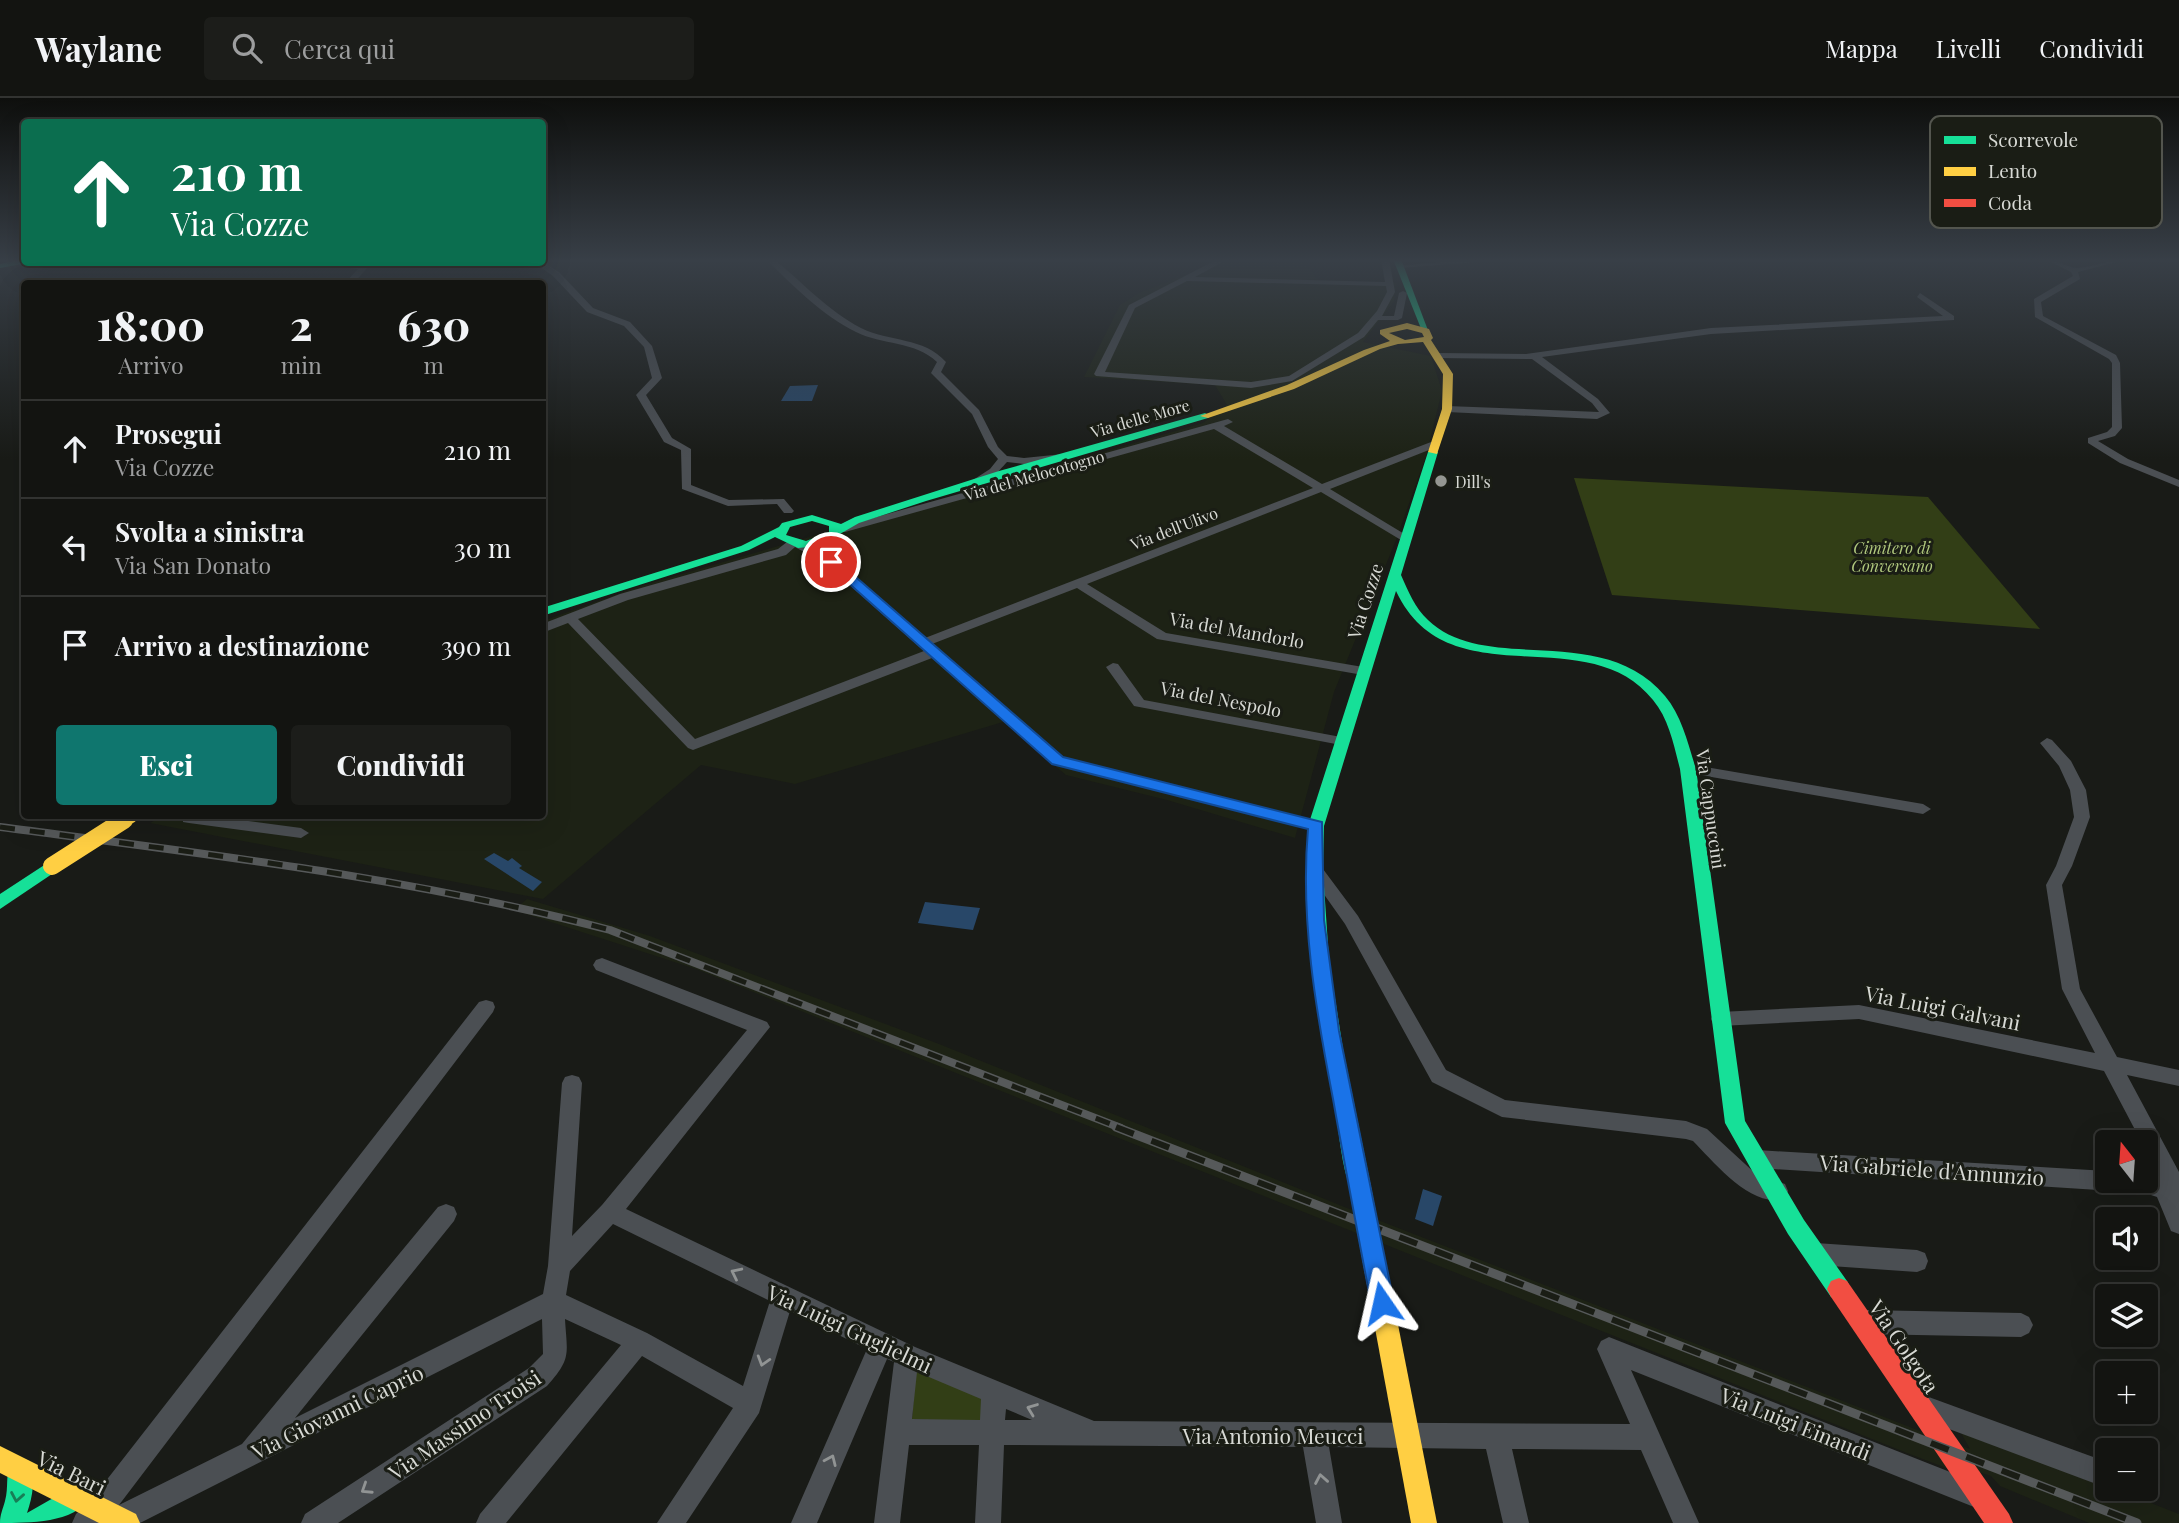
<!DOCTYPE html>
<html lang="it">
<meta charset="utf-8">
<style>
:root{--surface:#131411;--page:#1c1d1a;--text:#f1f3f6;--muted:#9d9e9f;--line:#323331;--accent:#0f766e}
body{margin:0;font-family:"Playfair Display",serif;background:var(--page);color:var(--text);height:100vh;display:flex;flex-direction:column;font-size:26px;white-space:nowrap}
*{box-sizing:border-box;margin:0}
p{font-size:23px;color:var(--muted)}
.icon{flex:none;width:38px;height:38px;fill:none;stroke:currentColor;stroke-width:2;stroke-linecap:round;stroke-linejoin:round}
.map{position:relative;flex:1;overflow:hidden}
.details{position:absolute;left:21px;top:182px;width:525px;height:539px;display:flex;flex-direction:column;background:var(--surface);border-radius:7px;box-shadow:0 7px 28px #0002,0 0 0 2px var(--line)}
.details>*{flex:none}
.hud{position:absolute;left:21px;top:21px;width:525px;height:147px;border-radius:7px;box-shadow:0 7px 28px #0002,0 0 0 2px var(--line);background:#0b6e4f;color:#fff;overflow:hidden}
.needle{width:46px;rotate:343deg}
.tools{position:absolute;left:2095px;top:1032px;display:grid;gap:14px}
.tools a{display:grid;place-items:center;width:63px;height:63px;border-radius:7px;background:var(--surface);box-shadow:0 7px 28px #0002,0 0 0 2px var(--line);font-size:35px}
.pin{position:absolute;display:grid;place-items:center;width:60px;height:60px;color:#fff;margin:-30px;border:4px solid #fff;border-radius:50%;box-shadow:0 2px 7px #0007}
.me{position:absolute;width:77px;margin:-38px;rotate:349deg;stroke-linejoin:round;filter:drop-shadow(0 0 5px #0008)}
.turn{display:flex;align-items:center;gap:24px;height:147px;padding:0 35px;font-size:32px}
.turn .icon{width:91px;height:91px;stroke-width:2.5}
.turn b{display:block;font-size:49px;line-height:60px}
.eta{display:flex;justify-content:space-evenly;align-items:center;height:119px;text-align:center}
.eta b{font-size:42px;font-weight:800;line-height:49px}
.cta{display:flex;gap:14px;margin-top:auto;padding:14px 35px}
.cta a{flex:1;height:80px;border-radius:7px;background:var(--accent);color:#fff;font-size:28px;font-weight:800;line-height:80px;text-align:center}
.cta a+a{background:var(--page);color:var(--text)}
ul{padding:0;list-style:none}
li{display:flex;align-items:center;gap:21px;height:98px;padding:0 35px;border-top:2px solid var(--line)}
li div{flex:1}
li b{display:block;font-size:26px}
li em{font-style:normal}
header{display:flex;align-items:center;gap:42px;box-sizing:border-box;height:98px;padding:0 35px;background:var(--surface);border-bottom:2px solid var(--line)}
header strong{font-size:33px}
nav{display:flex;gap:38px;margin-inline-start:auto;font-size:24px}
.search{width:490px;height:63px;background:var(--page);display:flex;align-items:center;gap:18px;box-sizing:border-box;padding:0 24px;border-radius:7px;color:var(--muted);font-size:26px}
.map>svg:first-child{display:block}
.built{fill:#1d2215}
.green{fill:#323e16}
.water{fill:#284768}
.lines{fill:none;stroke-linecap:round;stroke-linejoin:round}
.street{fill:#4b4f53;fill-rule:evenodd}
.fast{fill:#16e098;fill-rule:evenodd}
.slow{fill:#ffcf43;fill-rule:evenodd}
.jam{fill:#f24e42;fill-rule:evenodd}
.rail-far1-casing{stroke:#56595a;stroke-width:8}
.rail-casing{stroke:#56595a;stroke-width:9}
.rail-far1{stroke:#1a1d15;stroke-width:5;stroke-dasharray:15;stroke-linecap:butt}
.rail{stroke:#1a1d15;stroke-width:6;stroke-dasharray:19;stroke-linecap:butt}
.slow-bridge-far1{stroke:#ffcf43;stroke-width:14}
.slow-bridge{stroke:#ffcf43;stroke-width:18}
.oneway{stroke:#919494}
.oneway2{stroke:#187e56}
.route{fill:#1a73e8;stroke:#114b97;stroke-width:2}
.poi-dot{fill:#949692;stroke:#1a1d15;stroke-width:2.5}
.labels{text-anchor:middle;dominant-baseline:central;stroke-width:6;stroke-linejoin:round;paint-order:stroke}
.far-street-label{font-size:16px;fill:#d7d9d4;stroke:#1a1d15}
.far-poi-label{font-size:16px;fill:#d7d9d4;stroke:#1a1d15;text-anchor:start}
.far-park-label{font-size:16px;font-style:italic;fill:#b1c97e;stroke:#1a1d15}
.street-label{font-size:18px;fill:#d7d9d4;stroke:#1a1d15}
.near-street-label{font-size:21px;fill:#d7d9d4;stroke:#1a1d15}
.key{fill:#1a1d15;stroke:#53554e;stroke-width:2}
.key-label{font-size:19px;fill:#d7d9d4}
</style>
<header>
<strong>Waylane</strong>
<div class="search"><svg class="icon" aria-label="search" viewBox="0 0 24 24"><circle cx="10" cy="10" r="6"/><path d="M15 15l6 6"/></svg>Cerca qui</div>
<nav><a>Mappa</a><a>Livelli</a><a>Condividi</a></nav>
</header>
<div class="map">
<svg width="2179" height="1425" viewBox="0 0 2179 1425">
<rect width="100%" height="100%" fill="#191b17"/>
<g class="built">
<path d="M1226,161H1304L1318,183L1396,185L1394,203L1363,244L1431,258L1442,293L1426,358L1396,442L1334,594L1295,740L1167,702L1066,677L1003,624L795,686L701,667L543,801L150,725L163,718H542L543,523L637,489L1203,325L1227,307L1215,287L1084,279L1120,207L1139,195Z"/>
<path d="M527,801L650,838L939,946L1347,1110L1920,1333L1970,1351L1961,1335L2107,1388V1391H2115L2179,1416V1425H2089L2000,1388L1991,1378L1953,1366L1957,1374L1907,1355L696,871L514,812Z"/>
</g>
<g class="green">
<path d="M1574,380L1928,399L2040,531L1612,497Z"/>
<path d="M916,1273L987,1301L981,1326L912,1321Z"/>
</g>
<g class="water">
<path d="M818,287L812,303H781L790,288Z"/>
<path d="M494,755L508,763L512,760L522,768L519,770L542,784L533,793L484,761Z"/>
<path d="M925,804L980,810L973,832L918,825Z"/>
<path d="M1423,1091L1442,1098L1433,1128L1415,1121Z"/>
</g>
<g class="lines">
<g class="street">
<path d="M766,161H774C802,184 828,213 861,230C889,244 924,239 946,264L941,274L979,312L998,349L1007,358L1024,360L1063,356L1068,359L1063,362L1024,366L1007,364C998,374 987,387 973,386V382L990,371L998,361L988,349L972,316L931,275L937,264C915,243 882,247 856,234C823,218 792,187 766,161Z"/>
<path d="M1218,161H1228L1195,179L1385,184L1381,161H1389L1395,194L1382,218H1394L1399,195L1403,193L1407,195L1402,220L1398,222H1378L1364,239L1292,283L1251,290L1096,278L1094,276L1129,207ZM1187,183L1386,188L1387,194L1377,213L1358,235L1289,278L1251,284L1105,274L1135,210Z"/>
<path d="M1476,161H1516L1400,170L1396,168Z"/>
<path d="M2045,161C2057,161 2067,170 2077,170C2094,169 2110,161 2128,161L2078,174L2080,181L2041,204L2043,218L2116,257L2120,265L2122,330L2115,338L2098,343L2128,361L2179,382V389L2120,365L2088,345V340L2107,334L2112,329V265L2109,261L2035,219L2034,201L2073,178L2071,174Z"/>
<path d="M351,164H358L357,167L367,170L353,186H344L358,171L350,170Z"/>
<path d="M533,164H542L559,174L593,210L630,224L652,248L662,280L646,297L672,340L691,351V387L729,402L784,401L794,413L792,415H784L777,406L728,408L682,391L681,352L664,344L636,297L652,280L644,249L624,228L587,214L553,178Z"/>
<path d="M1920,195L1954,218V222L1711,236L1542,259L1598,301L1610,315L1597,321L1447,314L1442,311L1447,308L1599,314L1592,305L1532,261L1436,260L1435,258L1439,255L1526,256L1711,230L1943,218L1917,199Z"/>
<path d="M1228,321L1233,324L1224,328L1322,386L1431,344H1439V348L1330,391L1411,440L1405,443L1401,442L1321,394L1087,486L1166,535L1363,569L1370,573L1368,576L1363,577L1157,541L1077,490L932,546L1062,660L1322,724L1324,728L1322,732L1316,733L1052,666L932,560L693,652L688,650L568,525L542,535V526L620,496L778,451L787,444L803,445L825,456L826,439L832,436L838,439L837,463L925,540L1313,390L1214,331L845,434H837V430ZM795,449L827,467L924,553L695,641L578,521L628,502L786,457Z"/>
<path d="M1113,565L1118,566L1144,602L1341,639L1348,643L1341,647L1134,608L1106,569Z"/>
<path d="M2047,640L2052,642L2071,663L2086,692L2090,719L2072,768L2062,787L2080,891L2117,959L2179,972V988L2127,977L2179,1074V1136L2171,1133L2157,1099L2145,1095L1757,1070L1750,1068L1746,1061L1750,1054L1757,1052L2107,1073V1083H2146V1076L2160,1080L2146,1052V1045H2142L2104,973L1859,921L1720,928L1713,926L1711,921L1713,916L1720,914L1859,907L2095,955L2062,891L2046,787L2056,768L2074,719L2070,692L2059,668L2040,645Z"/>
<path d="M1688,666L1923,706L1931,711L1923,716L1683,674L1680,671L1683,668Z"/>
<path d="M183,718H210L301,730L309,735L301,740L189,725L183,724Z"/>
<path d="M1314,765L1320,767L1358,818L1446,972L1505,1002L1686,1023L1707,1031L1757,1077L1785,1086L1788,1093L1785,1100C1752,1112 1714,1064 1693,1043L1686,1041L1502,1019L1432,984L1345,826L1306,771Z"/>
<path d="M602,860L767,924L770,929L626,1111L915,1249L1094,1323L1630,1326L1597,1251L1601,1243L1609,1239L1983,1387L1987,1396L1983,1405L1974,1409L1631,1272L1699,1425H1673L1641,1352L1512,1351L1529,1425H1503L1486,1351L1329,1349L1342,1425H1316L1303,1349L1004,1347L1001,1425H975L979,1347H909L900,1425H874L894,1264L887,1261L817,1425H791L867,1251L790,1213L759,1315L686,1425H657L733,1310L642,1258L506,1425H476L480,1416L621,1247L565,1221C567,1256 572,1260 547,1288L338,1425H301L305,1416L529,1270L543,1256L542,1221L140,1425H108L107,1422L104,1425H72L76,1416L91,1402L479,904L486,902L493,904L495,909L493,914L119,1407L242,1346L438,1109L446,1106L454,1109L457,1116L454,1123L295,1320L543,1196L548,1168L562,985L565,979L572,977L579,979L582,985L572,1138L602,1107L747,932L596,872L593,867L596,862ZM613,1126L770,1203L743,1288L647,1235L566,1197L570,1173ZM917,1274L981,1301L980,1322L912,1321ZM1006,1311L1032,1322H1005Z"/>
<path d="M1816,1145L1917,1152L1925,1155L1928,1163L1925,1171L1917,1174L1816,1167L1808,1163L1805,1156L1808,1149Z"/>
<path d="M1864,1212L2021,1215L2029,1219L2033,1227L2029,1235L2021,1239L1864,1236L1856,1232L1852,1224L1856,1216Z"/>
<path d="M1926,1298L2107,1364V1390L1917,1319L1914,1310L1917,1301Z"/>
</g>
<g class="fast">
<path d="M24,161L27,165L0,170V166Z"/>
<path d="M1393,161H1401L1429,235L1422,233Z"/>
<path d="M1205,315L1210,318L1208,320L926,403L859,425L819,448L798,450L775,439L749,452L542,518V510L741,448L779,429L782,425L812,417L841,426L855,419L999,373ZM812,423L829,428V434L806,443L786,437L790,429Z"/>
<path d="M1433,351L1438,354L1401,477C1408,493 1415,510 1428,522C1486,578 1602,522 1665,598C1682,618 1688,646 1696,671L1745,1023L1804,1122L1847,1183L1851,1191L1847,1199L1839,1202L1831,1199L1788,1136L1725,1025L1680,671C1674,648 1669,621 1653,602C1587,519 1448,604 1396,493L1324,728L1323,773L1329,862L1343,951L1370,1084L1367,1091L1359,1094L1351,1091C1341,1068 1340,1037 1335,1012C1317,917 1304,824 1308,728L1428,354Z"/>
<path d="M52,762L58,764L60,768L58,772L0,811V796Z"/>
<path d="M20,1359L29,1363C36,1379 33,1398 27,1415L76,1387L85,1391L89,1400C75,1425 29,1425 0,1425C0,1416 3,1411 5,1403C9,1389 5,1376 11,1363Z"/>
</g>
<g class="slow">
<path d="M1407,225L1429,231L1433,240L1431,242L1453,276L1452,311L1437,356L1428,354L1442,311L1443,276L1423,244L1398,246L1380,251L1294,291L1208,320L1200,318L1287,287L1364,252L1390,243L1380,236V232ZM1407,231L1422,235L1424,239L1405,242L1389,235Z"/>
<path d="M1359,1074L1367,1077L1370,1084L1437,1425H1411L1348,1084L1351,1077Z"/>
<path d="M0,1348L136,1416L140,1425H99L0,1375Z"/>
</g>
<path class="jam" d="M1839,1180L1847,1183L2009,1416L2013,1425H1984L1831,1199L1827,1191L1831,1183Z"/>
<g class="rail-far1-casing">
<path id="rail-far1" d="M0,729C205,756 410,779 610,832L1121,1030"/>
</g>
<g class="rail-casing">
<path id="rail" d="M1116,1029L2137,1425"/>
</g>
<use href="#rail-far1" class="rail-far1"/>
<use href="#rail" class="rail"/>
<path class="slow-bridge-far1" d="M121,724L131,718"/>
<path class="slow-bridge" d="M52,768L124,722"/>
</g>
<defs><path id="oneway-chevron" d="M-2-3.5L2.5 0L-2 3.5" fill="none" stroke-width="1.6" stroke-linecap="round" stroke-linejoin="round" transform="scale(1.75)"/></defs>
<g class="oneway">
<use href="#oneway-chevron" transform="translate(736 1175) rotate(-154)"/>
<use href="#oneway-chevron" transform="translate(763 1263) rotate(107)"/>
<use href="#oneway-chevron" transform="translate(1032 1311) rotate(-159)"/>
<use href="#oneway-chevron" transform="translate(831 1362) rotate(-66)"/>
<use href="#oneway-chevron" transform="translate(1321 1381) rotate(-100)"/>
<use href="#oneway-chevron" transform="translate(366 1391) rotate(147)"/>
</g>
<use class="oneway2" href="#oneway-chevron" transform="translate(17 1399) rotate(100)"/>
<linearGradient id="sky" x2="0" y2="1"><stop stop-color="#0e0f0d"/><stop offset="0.45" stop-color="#383f47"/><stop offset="1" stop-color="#383f47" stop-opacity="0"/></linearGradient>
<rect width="2179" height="361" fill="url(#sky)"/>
<path class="route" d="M827,461H835L1063,659L1322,724L1324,822L1339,933L1394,1205L1391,1213L1382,1217L1374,1213L1371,1205C1358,1137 1345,1069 1333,1001C1316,913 1300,821 1308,731L1052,666L827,466Z"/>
<circle class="poi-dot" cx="1441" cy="383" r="7"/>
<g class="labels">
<g class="far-street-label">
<text transform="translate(1140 320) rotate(-16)">Via delle More</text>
<text transform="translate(1034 377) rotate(-16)">Via del Melocotogno</text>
<text transform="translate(1174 430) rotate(-21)">Via dell'Ulivo</text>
</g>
<g class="far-poi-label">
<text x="1455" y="383">Dill's</text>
</g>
<g class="far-park-label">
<text x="1892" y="449">Cimitero di<tspan x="1892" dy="18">Conversano</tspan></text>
</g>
<g class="street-label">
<text transform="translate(1365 503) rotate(-72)">Via Cozze</text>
<text transform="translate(1237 532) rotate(10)">Via del Mandorlo</text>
<text transform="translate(1221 601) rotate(11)">Via del Nespolo</text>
<text transform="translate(1711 711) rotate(82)">Via Cappuccini</text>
</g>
<g class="near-street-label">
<text transform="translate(1943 909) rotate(11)">Via Luigi Galvani</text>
<text transform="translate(1932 1071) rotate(4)">Via Gabriele d'Annunzio</text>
<text transform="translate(850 1230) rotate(25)">Via Luigi Guglielmi</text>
<text transform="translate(1905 1248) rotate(56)">Via Golgota</text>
<text transform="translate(337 1313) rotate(-26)">Via Giovanni Caprio</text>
<text transform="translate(1796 1325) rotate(22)">Via Luigi Einaudi</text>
<text transform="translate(464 1326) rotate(-34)">Via Massimo Troisi</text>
<text x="1273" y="1337">Via Antonio Meucci</text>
<text transform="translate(72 1374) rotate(26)">Via Bari</text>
</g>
</g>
<rect x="1930" y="18" width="232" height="112" rx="10" class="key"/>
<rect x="1944" y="38" width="32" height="8" fill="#16e098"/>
<rect x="1944" y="69" width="32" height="9" fill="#ffcf43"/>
<rect x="1944" y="101" width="32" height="8" fill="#f24e42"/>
<g class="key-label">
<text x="1988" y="49">Scorrevole</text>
<text x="1988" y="80">Lento</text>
<text x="1988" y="112">Coda</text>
</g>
</svg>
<div class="tools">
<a><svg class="needle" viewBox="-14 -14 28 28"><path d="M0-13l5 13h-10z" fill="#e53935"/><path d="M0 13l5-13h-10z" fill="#9d9e9f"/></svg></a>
<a><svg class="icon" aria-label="sound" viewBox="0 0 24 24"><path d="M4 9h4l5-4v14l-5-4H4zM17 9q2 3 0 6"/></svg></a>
<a><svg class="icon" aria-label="layers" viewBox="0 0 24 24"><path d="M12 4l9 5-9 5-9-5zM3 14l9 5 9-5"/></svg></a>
<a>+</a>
<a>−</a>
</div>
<div class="pin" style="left:831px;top:464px;background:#d93025"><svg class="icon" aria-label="arrive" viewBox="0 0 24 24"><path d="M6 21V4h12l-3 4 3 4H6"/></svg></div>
<svg class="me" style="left:1382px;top:1205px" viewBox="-20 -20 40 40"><path d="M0-17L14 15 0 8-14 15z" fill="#1a73e8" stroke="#fff" stroke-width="4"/></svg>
<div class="hud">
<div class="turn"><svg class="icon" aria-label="ahead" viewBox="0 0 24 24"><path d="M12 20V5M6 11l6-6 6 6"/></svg><div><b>210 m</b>Via Cozze</div></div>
</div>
<section class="details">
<div class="eta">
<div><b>18:00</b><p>Arrivo</p></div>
<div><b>2</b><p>min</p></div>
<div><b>630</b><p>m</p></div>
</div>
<ul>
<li><svg class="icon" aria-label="ahead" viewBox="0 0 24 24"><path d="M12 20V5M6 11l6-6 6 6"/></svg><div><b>Prosegui</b><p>Via Cozze</p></div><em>210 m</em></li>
<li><svg class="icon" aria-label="left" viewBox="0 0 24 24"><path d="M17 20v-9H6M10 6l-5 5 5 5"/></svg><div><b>Svolta a sinistra</b><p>Via San Donato</p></div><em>30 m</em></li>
<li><svg class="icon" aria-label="arrive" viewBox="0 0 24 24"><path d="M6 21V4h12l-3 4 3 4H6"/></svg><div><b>Arrivo a destinazione</b></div><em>390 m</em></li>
</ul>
<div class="cta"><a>Esci</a><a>Condividi</a></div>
</section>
</div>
